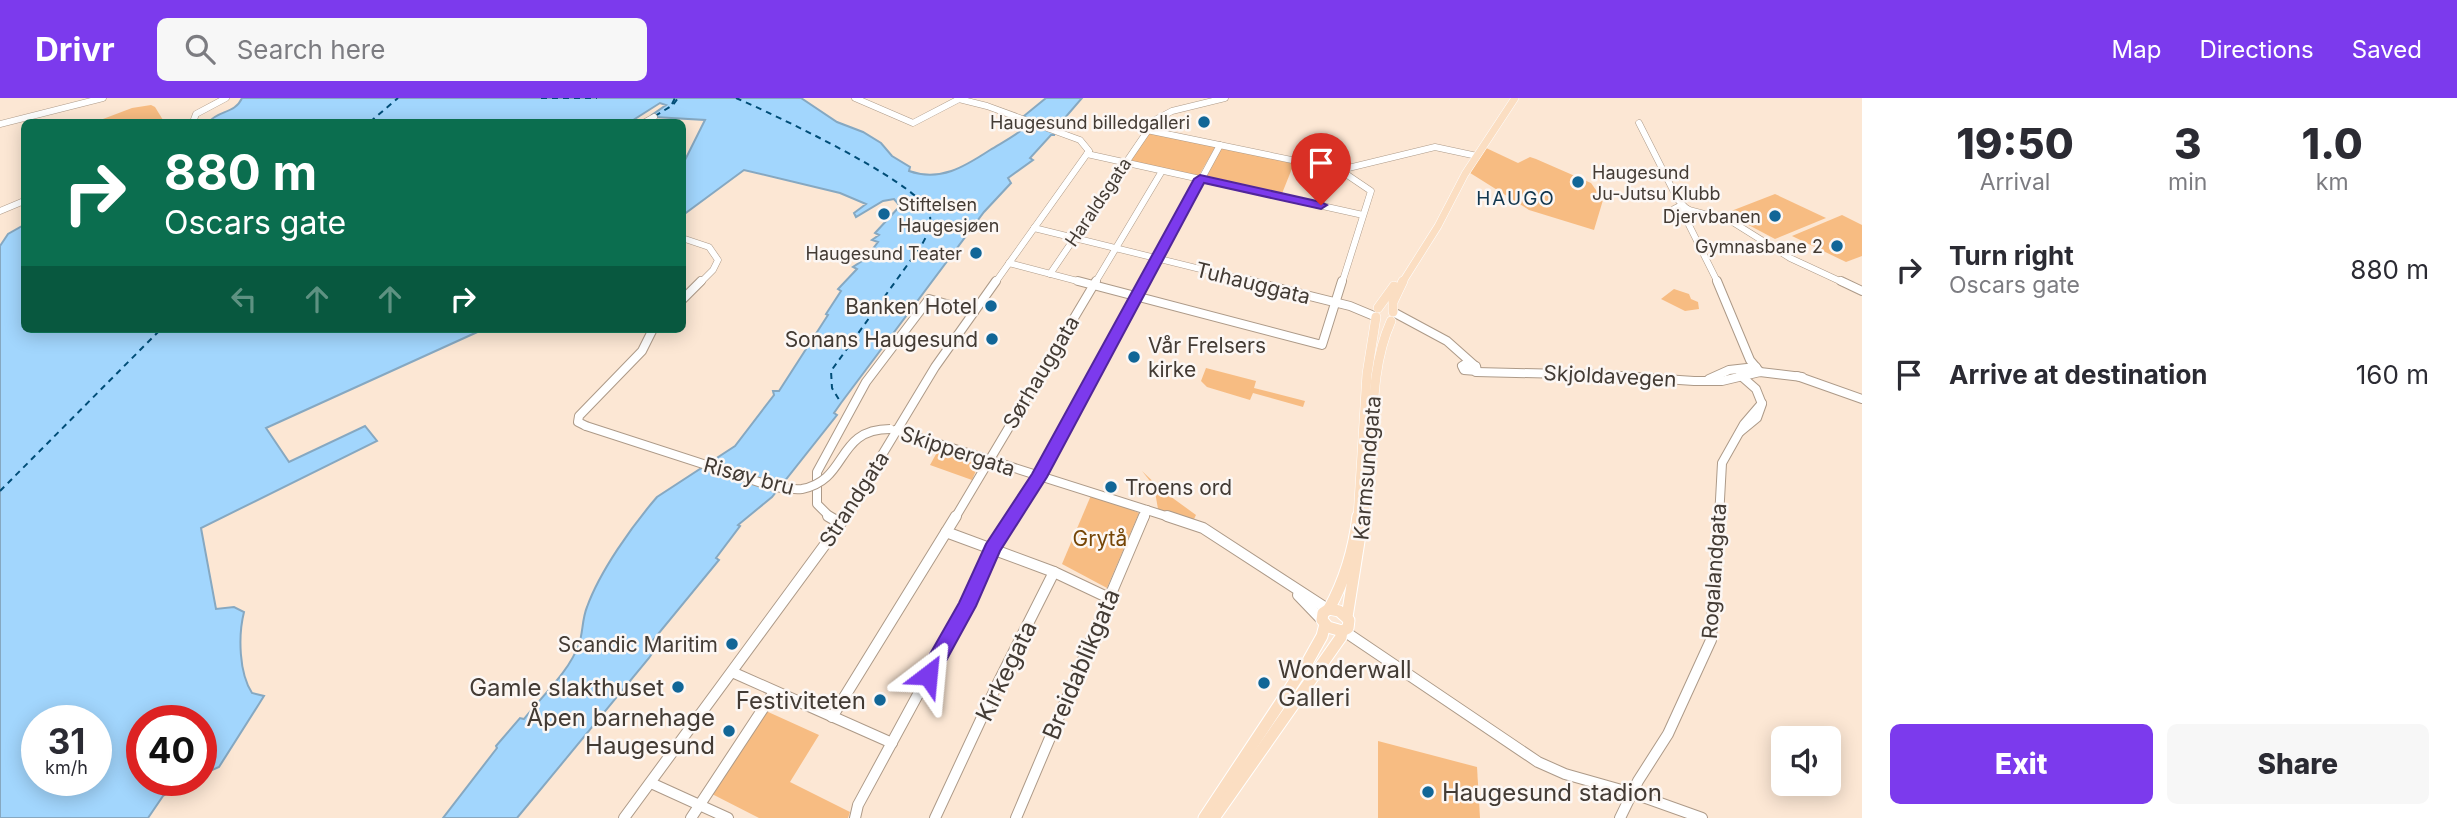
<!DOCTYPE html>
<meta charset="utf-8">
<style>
:root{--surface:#fff;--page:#f7f7f7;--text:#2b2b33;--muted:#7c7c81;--accent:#7c3aed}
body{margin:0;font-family:Inter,sans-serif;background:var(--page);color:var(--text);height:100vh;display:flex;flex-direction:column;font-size:26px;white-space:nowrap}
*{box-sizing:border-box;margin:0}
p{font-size:23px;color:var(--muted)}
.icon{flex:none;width:38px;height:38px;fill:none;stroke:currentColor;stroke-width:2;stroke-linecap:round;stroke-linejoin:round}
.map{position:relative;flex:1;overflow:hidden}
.details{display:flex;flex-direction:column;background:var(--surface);width:595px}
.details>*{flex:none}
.banner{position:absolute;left:21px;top:21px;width:665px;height:214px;border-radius:10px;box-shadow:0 4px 18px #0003;background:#0b6e4f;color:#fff;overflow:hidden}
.fabs{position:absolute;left:1771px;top:628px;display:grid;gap:14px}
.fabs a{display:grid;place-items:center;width:70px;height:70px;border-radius:10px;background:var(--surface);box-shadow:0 4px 18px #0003;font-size:35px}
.speed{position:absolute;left:21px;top:607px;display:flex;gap:14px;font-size:35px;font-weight:700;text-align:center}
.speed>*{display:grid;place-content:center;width:91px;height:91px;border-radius:50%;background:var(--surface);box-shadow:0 4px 18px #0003;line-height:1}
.speed small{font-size:18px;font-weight:400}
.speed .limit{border:10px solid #d22;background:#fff;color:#111}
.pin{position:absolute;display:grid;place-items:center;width:60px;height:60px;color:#fff;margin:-72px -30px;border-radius:50% 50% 50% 0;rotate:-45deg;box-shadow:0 0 7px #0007}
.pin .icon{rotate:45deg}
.me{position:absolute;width:77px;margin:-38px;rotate:29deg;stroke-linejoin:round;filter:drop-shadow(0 0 5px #0008)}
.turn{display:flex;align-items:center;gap:24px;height:147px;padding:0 28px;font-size:32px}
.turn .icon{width:91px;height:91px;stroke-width:2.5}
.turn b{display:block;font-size:49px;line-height:60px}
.lanes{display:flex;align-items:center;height:66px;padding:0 28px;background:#0003;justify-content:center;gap:35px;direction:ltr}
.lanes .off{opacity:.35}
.eta{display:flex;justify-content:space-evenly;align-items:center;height:119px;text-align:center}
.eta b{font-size:42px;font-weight:800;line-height:49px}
.button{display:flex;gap:14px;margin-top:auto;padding:14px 28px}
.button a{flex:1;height:80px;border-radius:10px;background:var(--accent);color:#fff;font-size:28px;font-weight:800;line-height:80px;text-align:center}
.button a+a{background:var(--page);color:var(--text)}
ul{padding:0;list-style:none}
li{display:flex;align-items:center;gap:21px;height:105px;padding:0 28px}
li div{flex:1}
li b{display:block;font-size:26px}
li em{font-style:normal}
header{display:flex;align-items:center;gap:42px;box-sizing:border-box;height:98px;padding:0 35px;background:var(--accent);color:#fff}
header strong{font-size:33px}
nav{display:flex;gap:38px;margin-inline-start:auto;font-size:24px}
.search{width:490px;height:63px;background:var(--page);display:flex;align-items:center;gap:18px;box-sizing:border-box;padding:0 24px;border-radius:10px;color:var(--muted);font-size:26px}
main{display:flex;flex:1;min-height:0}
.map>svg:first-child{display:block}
.green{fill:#f7bc82}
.water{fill:#a2d6fd;stroke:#86a8c1;stroke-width:2;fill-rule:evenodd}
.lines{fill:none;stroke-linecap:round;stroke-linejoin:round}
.ferry{stroke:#004d77;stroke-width:2;stroke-dasharray:6 5;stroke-linecap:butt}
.secondary-far2-casing{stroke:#ad9a88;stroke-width:7}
.secondary-far1-casing{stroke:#ad9a88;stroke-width:10}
.secondary-casing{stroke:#ad9a88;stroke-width:12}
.primary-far2-casing{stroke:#fff;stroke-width:8}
.primary-far1-casing{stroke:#fff;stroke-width:10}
.primary-casing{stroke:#fff;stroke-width:13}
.secondary-far2{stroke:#fff;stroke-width:6}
.secondary-far1{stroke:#fff;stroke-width:8}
.secondary{stroke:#fff;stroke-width:10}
.primary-far2{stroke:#fbdec2;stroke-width:7}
.primary-far1{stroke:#fbdec2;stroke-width:9}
.primary{stroke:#fbdec2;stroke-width:11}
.secondary-bridge-casing{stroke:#ad9a88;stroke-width:10;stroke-linecap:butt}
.secondary-bridge{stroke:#fff;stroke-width:8}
.route{fill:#7c3aed;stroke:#51269a;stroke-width:2}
.poi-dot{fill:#116697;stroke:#fcf7f4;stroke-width:2.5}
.labels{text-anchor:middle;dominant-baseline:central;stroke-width:5;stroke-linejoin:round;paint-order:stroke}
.far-poi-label{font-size:18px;fill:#433b34;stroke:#fcf7f4;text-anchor:end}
.far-street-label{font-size:18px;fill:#433b34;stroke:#fcf7f4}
.far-neighbourhood-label{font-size:19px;letter-spacing:2px;fill:#12374f;stroke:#fcf7f4}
.street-label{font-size:21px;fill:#433b34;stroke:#fcf7f4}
.poi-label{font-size:21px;fill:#433b34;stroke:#fcf7f4;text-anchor:end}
.park-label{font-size:21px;fill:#754506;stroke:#fcf7f4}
.near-street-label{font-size:24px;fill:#433b34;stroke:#fcf7f4}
.near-poi-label{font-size:24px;fill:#433b34;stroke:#fcf7f4;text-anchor:end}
</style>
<header>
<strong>Drivr</strong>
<div class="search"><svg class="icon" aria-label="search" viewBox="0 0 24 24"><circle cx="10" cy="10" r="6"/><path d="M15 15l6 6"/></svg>Search here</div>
<nav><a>Map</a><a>Directions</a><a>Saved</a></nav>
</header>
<main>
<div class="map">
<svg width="1862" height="720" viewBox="0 0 1862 720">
<rect width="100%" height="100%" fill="#fce7d4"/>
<g class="green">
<path d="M151,7L155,9L163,22L95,24L132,10Z"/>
<path d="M1149,34L1216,48L1198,79L1128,64Z"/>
<path d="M1220,47L1295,63L1281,98L1200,81Z"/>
<path d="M1484,49L1518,65L1530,59L1536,61L1591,85L1603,102L1594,132L1529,112L1467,73Z"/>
<path d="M1775,96L1826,120L1775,141L1726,115Z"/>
<path d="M1842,117L1862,127V158L1846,164L1792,138Z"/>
<path d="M1674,191L1689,196L1691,201L1698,204L1699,211L1685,213L1661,201Z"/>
<path d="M1206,270L1256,283L1254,290L1305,303L1303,309L1253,295L1250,302L1207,289L1201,283Z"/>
<path d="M940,349L978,368L972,382L930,367Z"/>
<path d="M1142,373L1163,393L1196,417L1193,423L1158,411L1154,388Z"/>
<path d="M1092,395L1139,415L1107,490L1062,466Z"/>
<path d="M766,613L819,637L790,684L850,714L848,720H759L712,696Z"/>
<path d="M1378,643L1477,669L1480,720H1378Z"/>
</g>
<g class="water">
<path d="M242,0H801L837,24L863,34L881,45L892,58L910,69L909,73C940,84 964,69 990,52C1003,44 1015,38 1027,28L1020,25L1019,22L1046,0H1082L1057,29L1058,32L1054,33V37H1051L1030,60L1033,62L1008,80L1011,85L984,114L841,305L834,315L837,317L772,399L738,427L740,428L716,460L719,462L649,547L655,551L649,560L517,720H443L497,650L496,648L520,620L524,621C542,598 569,574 579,546C583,535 582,521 587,509C600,473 632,428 657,399L735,348L774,297L773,293H779L828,217L826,216L841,193L838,191L857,171L853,169L865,161L878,144L872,142L879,137L875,135L900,108L894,101L883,103L856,119L854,115L866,106L840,95L744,72L683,117V66L705,22L654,19L652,17L666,7L660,5L630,24H209C218,12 235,16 242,0Z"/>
<path d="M24,127V231H484L266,330L289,364L365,328L377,343L201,430L216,511L234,509L244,514C238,538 239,575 252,595L264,598L219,669L201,677V623H142V682L188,683L163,698L148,720H0V148L8,136ZM96,623V682H37V623Z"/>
</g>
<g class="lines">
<g class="ferry">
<path d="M541,0H597"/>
<path d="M736,0C773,16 911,81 928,112C934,124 927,138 921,148L831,273L832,290L841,305"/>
<path d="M672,6L675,0"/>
<path d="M655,18L673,7L678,0"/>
<path d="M370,24L398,0"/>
<path d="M0,393L161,231"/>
</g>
<g class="secondary-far2-casing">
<g id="secondary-far2">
<path d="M855,0L913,25L961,0"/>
<path d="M959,1L987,8L1080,42L1089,53L995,185"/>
<path d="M193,24L196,16L226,0"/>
<path d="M645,24L654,19"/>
<path d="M1639,25L1678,102L1686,110"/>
<path d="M0,26L103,0"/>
<path d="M1147,32L1340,72L1371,93L1342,185"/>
<path d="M1087,56L1363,117"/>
<path d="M1340,72L1435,49L1477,58"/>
<path d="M1680,108L1688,111V114L1674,111Z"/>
<path d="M1689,112L1731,123L1790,160L1844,185"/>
<path d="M0,113L24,103"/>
<path d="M1679,114L1687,123L1718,185"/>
<path d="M1034,130L1257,185"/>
<path d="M682,140L709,149L718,162L713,172L700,185"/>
<path d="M1009,165L1085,185"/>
<path d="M1050,176L1155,22L1172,13L1225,0"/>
<path d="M1095,185L1162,73"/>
<path d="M1145,185L1220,47"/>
</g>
</g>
<g class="secondary-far1-casing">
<g id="secondary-far1">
<path d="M1078,183L1322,247L1342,183"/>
<path d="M1249,183L1350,208L1374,218"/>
<path d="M1717,183L1750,262L1760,274"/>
<path d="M1841,183L1862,193"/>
<path d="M682,202L701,183"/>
<path d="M1395,215L1447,243L1474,267"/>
<path d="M1467,265L1476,268L1477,273L1464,272L1462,268Z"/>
<path d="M1476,274L1606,277L1694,283H1722L1760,274L1802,279"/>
<path d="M1740,277L1756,291L1762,306L1757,320L1740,334"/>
<path d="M1797,278L1862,301"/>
<path d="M1709,281L1729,272L1756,269"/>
<path d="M586,328L578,324L579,318L642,253L653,231"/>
<path d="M895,332L1172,420"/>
<path d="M831,420L817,406V374L866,284L929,201L974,214"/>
<path d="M844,420L935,269L996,183"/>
<path d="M955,420L1096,183"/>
<path d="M1012,420L1039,379L1146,183"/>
<path d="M1144,420L1147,412"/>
<path d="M1719,420L1722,365L1744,326L1762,305"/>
</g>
</g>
<g class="secondary-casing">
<g id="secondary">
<path d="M828,418L840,425"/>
<path d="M1167,418L1203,430L1329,512"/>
<path d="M946,434L1054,474L1109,500"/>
<path d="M1298,497L1322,522"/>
<path d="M1344,533L1538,664L1565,676L1632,695L1702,720"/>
<path d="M732,574L892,645"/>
<path d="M832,619L956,418"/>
<path d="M651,685L728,720"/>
<path d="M624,720L846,418"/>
<path d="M691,720L774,594"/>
<path d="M855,720L858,707L966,508L992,451L1013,418"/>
<path d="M935,720L997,587L1054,474"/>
<path d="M1016,720L1144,418"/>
<path d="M1620,720L1638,683L1668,636L1711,542L1719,418"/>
</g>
</g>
<g class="primary-far2-casing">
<path id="primary-far2" d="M1402,185L1438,128L1465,76L1515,0"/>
</g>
<g class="primary-far1-casing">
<g id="primary-far1">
<path d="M1378,210L1394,188"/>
<path d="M1393,214V204L1403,183"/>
<path d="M1358,420L1367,276L1376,219"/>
<path d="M1363,420C1365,404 1369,388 1370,372C1374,322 1370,270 1391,223"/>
</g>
</g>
<g class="primary-casing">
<g id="primary">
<path d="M1329,511C1345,482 1354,452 1358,418"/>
<path d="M1329,511L1339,513L1349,522L1348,530L1342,533L1328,529L1322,522L1323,515Z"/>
<path d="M1347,519L1363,418"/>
<path d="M1204,720L1308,563L1322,538L1325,526"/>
<path d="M1214,720L1341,539L1342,533"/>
</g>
</g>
<use href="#secondary-far2" class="secondary-far2"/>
<use href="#secondary-far1" class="secondary-far1"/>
<use href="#secondary" class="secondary"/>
<use href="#primary-far2" class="primary-far2"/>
<use href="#primary-far1" class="primary-far1"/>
<use href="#primary" class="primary"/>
<g class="secondary-bridge-casing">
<path id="secondary-bridge" d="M586,328L774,389C783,390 793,392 802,391C849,382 835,331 890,331"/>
</g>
<use href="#secondary-bridge" class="secondary-bridge"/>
</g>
<path class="route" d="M1200,77L1321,104L1327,107L1321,111L1204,85L1047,379L1000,453L976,508L935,583L928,585L921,583L918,577L959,505L986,446L1032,376L1194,81Z"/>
<g class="poi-dot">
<circle cx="1204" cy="24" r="7"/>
<circle cx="1578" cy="84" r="7"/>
<circle cx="884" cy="116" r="7"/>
<circle cx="1775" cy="118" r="7"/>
<circle cx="1837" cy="148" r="7"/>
<circle cx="976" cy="155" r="7"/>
<circle cx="991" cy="208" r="7"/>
<circle cx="992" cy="241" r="7"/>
<circle cx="1134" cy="259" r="7"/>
<circle cx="1111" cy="389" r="7"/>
<circle cx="732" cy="546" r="7"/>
<circle cx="1264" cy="585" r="7"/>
<circle cx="678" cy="589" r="7"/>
<circle cx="880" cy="602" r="7"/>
<circle cx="729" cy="633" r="7"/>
<circle cx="1428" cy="694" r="7"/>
</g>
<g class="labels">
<g class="far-poi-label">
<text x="1190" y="24">Haugesund billedgalleri</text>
<text x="1592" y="74" text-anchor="start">Haugesund<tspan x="1592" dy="21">Ju-Jutsu Klubb</tspan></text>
<text x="898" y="106" text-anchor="start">Stiftelsen<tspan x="898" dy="21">Haugesjøen</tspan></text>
<text x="1761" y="118">Djervbanen</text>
<text x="1823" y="148">Gymnasbane 2</text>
<text x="962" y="155">Haugesund Teater</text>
</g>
<g class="far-street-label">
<text transform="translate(1098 104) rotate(-56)">Haraldsgata</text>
</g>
<g class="far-neighbourhood-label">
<text x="1516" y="100">HAUGO</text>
</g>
<g class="street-label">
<text transform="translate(1253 185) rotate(14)">Tuhauggata</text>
<text transform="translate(1041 274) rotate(-59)">Sørhauggata</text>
<text transform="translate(1610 278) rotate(3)">Skjoldavegen</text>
<text transform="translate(958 353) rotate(18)">Skippergata</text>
<text transform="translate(1367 370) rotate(-85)">Karmsundgata</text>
<text transform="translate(749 378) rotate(15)">Risøy bru</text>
<text transform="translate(854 401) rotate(-57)">Strandgata</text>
<text transform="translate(1714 473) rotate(-86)">Rogalandgata</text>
</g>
<g class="poi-label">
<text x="977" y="208">Banken Hotel</text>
<text x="978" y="241">Sonans Haugesund</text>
<text x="1148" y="247" text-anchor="start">Vår Frelsers<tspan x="1148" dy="24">kirke</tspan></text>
<text x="1125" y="389" text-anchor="start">Troens ord</text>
<text x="718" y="546">Scandic Maritim</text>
</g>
<g class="park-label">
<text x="1100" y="440">Grytå</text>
</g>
<g class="near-street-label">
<text transform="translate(1081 566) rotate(-67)">Breidablikgata</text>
<text transform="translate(1006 573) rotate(-64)">Kirkegata</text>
</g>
<g class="near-poi-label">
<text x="1278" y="571" text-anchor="start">Wonderwall<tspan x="1278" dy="28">Galleri</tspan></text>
<text x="664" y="589">Gamle slakthuset</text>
<text x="866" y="602">Festiviteten</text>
<text x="715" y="619">Åpen barnehage<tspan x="715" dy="28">Haugesund</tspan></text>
<text x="1442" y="694" text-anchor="start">Haugesund stadion</text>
</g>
</g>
</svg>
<div class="fabs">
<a><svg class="icon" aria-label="sound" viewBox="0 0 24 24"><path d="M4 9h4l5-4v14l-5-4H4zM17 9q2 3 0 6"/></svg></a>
</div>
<div class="speed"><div>31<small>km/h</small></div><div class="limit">40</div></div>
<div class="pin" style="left:1321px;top:107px;background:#d93025"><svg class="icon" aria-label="arrive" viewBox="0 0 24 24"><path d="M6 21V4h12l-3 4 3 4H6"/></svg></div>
<svg class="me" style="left:928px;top:577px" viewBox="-20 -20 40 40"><path d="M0-17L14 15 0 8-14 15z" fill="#7c3aed" stroke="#fff" stroke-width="4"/></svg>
<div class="banner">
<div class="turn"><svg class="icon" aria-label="right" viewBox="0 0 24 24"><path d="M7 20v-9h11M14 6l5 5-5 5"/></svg><div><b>880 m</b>Oscars gate</div></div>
<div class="lanes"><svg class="icon off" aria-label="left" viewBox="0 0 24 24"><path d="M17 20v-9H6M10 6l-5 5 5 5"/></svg><svg class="icon off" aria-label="ahead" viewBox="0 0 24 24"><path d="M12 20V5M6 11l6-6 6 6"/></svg><svg class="icon off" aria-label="ahead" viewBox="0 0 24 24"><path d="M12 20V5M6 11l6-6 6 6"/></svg><svg class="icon" aria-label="right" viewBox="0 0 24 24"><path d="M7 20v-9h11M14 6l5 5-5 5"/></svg></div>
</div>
</div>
<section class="details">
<div class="eta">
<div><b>19:50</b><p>Arrival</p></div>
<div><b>3</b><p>min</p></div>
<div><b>1.0</b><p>km</p></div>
</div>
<ul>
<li><svg class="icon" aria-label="right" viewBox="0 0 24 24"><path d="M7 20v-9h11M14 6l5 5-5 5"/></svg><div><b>Turn right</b><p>Oscars gate</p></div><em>880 m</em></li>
<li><svg class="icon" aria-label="arrive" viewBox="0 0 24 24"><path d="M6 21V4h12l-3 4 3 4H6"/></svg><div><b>Arrive at destination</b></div><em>160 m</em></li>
</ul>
<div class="button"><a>Exit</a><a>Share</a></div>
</section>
</main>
